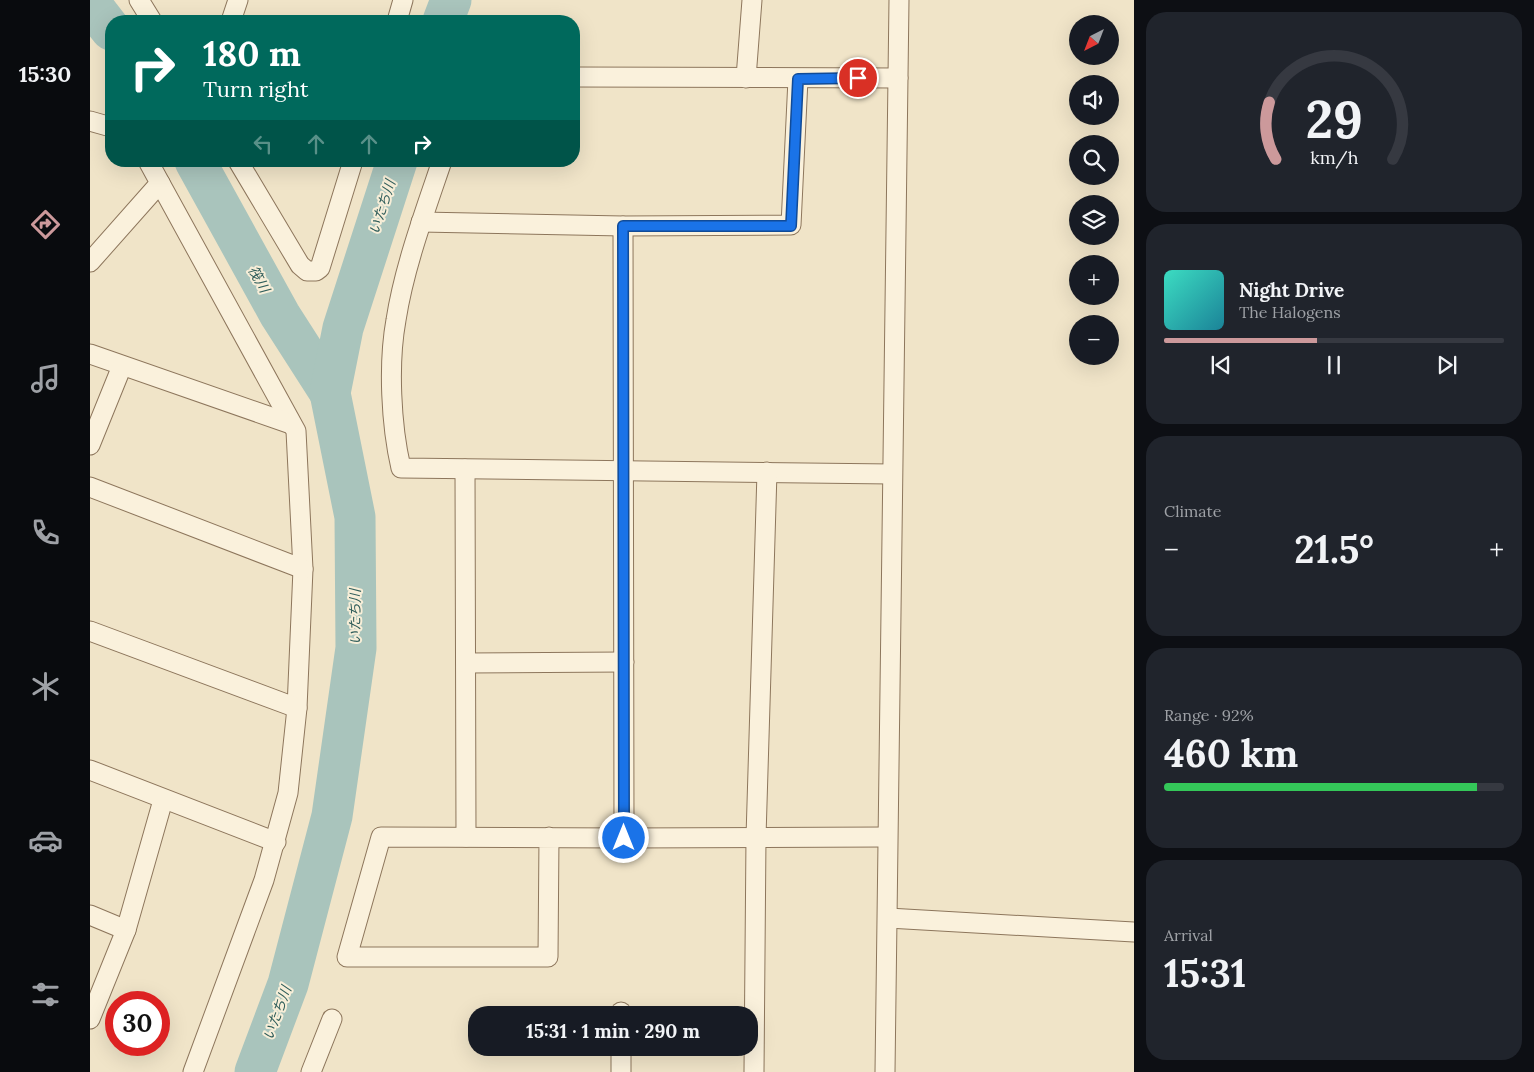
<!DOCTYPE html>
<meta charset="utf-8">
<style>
:root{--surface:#171b24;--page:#20242c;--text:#f1f3f6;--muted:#9ea1a6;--line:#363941;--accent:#cc999b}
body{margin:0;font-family:Lora,"Noto Sans JP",serif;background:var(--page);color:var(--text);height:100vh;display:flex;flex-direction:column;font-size:19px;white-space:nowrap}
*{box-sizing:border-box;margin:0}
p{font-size:16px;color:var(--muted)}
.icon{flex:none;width:28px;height:28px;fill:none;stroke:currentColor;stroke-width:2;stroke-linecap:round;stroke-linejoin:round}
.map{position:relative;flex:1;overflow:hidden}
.drawer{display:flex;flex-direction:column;gap:12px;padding:12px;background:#0d0f14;width:400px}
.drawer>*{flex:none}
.top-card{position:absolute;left:15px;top:15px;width:475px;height:152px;border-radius:20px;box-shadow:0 5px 20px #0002;background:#00695c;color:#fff;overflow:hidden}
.needle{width:32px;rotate:222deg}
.fabs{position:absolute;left:979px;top:15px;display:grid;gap:10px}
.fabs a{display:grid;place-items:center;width:50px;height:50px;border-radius:50%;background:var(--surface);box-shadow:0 5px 20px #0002;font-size:25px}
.speed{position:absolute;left:15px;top:991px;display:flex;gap:10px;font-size:25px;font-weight:700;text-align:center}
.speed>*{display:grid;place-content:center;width:65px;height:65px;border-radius:50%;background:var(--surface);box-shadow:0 5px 20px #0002;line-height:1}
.speed .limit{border:8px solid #d22;background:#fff;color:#111}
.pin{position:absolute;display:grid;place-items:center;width:42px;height:42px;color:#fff;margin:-21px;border:2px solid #fff;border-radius:50%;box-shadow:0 1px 5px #0007}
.me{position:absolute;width:55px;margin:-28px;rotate:0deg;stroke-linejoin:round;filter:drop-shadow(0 0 4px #0008)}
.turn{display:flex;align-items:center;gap:18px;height:105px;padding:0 15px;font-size:22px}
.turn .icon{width:65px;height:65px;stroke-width:2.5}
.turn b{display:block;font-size:35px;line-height:42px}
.lanes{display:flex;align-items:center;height:48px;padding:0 15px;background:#0003;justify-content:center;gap:25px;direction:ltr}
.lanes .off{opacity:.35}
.big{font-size:38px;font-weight:800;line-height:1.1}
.drawer .tile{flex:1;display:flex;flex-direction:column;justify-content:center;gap:8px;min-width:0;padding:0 18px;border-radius:20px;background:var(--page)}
.drawer .dial{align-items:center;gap:0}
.dial svg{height:130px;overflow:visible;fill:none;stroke:var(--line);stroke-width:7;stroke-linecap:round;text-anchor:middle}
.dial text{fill:var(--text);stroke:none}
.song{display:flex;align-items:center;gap:15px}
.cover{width:60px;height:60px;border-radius:8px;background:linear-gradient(135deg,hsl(170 70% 55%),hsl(190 70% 35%))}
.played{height:5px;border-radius:2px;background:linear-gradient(90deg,var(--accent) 45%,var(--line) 45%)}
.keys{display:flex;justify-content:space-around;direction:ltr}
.heat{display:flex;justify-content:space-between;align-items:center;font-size:28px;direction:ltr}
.charge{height:8px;border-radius:4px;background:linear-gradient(90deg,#34c759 92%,var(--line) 0)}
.trip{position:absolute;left:378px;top:1006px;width:290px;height:50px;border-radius:20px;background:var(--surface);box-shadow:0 5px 20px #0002;font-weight:800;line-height:50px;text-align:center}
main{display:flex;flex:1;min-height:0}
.dock{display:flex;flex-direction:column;width:90px;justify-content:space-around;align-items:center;background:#090b0e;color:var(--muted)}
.dock .icon{width:35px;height:35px}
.dock .current{color:var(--accent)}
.dock b{font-size:22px;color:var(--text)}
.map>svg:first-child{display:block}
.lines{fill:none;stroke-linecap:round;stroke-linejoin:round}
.river{stroke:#a9c4bc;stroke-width:41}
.street-casing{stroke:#8d765c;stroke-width:21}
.street{stroke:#faf1dc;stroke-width:19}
.route-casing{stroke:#114b97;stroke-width:12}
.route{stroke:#1a73e8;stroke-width:9}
.labels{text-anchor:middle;stroke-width:4;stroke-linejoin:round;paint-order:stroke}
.water-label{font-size:14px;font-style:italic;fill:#2f5d5a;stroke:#f7eed8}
</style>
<main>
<nav class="dock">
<b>15:30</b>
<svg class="icon current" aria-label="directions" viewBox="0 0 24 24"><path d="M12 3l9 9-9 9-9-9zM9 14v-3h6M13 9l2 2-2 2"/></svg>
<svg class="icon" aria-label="music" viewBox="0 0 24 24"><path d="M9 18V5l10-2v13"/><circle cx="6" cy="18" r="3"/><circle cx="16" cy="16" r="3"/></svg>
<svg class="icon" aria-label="phone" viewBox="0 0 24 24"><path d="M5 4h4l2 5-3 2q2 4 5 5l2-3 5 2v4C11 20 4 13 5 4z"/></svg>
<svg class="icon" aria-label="climate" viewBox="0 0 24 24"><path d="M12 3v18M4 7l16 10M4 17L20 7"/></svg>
<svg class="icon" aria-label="car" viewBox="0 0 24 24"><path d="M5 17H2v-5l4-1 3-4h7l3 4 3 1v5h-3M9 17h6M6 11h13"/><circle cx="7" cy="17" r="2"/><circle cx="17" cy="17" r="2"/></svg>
<svg class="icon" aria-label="filters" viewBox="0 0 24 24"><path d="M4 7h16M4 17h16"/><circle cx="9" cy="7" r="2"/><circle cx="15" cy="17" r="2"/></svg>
</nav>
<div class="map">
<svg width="1044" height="1072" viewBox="0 0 1044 1072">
<rect width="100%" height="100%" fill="#f0e4c8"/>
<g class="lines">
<g class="river">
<polyline points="0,3 21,30"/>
<polyline points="353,21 361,0"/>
<polyline points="105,161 190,315 240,393"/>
<polyline points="165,1072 198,984 242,816 266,648 265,517 240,393 253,328 307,161"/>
</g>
<g class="street-casing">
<g id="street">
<polyline points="49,0 62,21"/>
<polyline points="141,21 148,0"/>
<polyline points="307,21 313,0"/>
<polyline points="484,77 808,78"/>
<polyline points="656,78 662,0"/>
<polyline points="0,121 21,127"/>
<polyline points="148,161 210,265 217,271 226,271 230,268 263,161"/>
<path d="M352,161C335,211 314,268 306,320C298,364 301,425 311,468L802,474"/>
<polyline points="70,183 206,431 213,569 207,708 198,793 174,880 103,1072"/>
<polyline points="331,222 533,226 701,225 708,79"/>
<polyline points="533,226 534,838 797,837"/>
<polyline points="0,262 70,183 58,161"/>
<polyline points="0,354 201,424"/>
<polyline points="0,445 32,366"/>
<polyline points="375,469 376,837"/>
<polyline points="0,487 213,569"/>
<polyline points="0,631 207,708"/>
<polyline points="376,663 534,662"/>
<polyline points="0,770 186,842"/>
<polyline points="459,837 458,957 257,957 291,837 534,838"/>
<polyline points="0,915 36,930"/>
<polyline points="798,918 1044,932"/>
<polyline points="531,1015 531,1012"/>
<polyline points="0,1019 36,930 73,800"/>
<polyline points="221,1072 242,1019"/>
<polyline points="531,1072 531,1048"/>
<polyline points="664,1072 666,837 677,472"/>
<polyline points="795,1072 809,0"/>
</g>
</g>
<use href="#street" class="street"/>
</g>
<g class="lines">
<g class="route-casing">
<polyline id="route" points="534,838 533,226 701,226 708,79 768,78"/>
</g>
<use href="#route" class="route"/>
</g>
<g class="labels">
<g class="water-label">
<text transform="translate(292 207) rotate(-72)" y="5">いたち川</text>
<text transform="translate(169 279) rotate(61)" y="5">筏川</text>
<text transform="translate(265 617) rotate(-90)" y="5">いたち川</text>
<text transform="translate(187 1013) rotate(-70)" y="5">いたち川</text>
</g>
</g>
</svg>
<div class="fabs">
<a><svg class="needle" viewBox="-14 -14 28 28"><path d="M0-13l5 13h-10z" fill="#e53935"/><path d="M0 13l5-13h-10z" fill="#9ea1a6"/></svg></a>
<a><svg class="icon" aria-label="sound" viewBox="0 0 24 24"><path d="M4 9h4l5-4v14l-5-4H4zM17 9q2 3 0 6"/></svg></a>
<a><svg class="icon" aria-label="search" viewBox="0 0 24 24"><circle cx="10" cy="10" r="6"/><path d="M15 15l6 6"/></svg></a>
<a><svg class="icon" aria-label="layers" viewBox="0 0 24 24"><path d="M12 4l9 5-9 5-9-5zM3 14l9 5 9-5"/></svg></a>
<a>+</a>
<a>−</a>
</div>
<div class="speed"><div class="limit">30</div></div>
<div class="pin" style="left:768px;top:78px;background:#d93025"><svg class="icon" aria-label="arrive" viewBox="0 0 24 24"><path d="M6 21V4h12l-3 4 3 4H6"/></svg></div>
<svg class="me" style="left:534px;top:838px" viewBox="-20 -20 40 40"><circle r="17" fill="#1a73e8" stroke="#fff" stroke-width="3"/><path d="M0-11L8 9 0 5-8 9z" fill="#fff"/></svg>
<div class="trip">15:31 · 1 min · 290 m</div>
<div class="top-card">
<div class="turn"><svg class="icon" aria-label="right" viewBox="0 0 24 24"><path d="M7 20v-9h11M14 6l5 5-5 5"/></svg><div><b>180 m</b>Turn right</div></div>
<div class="lanes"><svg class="icon off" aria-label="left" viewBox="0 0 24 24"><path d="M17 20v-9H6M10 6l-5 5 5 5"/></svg><svg class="icon off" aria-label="ahead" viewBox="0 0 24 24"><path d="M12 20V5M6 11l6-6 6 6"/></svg><svg class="icon off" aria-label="ahead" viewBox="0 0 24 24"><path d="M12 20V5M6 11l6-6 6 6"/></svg><svg class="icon" aria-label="right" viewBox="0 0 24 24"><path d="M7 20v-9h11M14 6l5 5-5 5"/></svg></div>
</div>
</div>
<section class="drawer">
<div class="tile dial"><svg viewBox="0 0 100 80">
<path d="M14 69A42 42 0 1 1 86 69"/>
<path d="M14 69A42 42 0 0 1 10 34" stroke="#cc999b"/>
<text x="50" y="56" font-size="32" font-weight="700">29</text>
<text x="50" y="72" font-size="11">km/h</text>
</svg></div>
<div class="tile">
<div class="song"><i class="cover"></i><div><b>Night Drive</b><p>The Halogens</p></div></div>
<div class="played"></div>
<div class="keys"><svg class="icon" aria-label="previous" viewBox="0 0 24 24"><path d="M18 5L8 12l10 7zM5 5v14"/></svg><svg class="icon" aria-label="pause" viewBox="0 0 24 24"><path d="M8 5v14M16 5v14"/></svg><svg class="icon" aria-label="next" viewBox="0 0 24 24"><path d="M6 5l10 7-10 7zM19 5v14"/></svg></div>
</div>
<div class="tile"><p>Climate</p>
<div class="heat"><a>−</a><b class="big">21.5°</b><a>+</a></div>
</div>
<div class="tile"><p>Range · 92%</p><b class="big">460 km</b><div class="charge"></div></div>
<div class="tile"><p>Arrival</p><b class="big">15:31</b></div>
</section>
</main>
